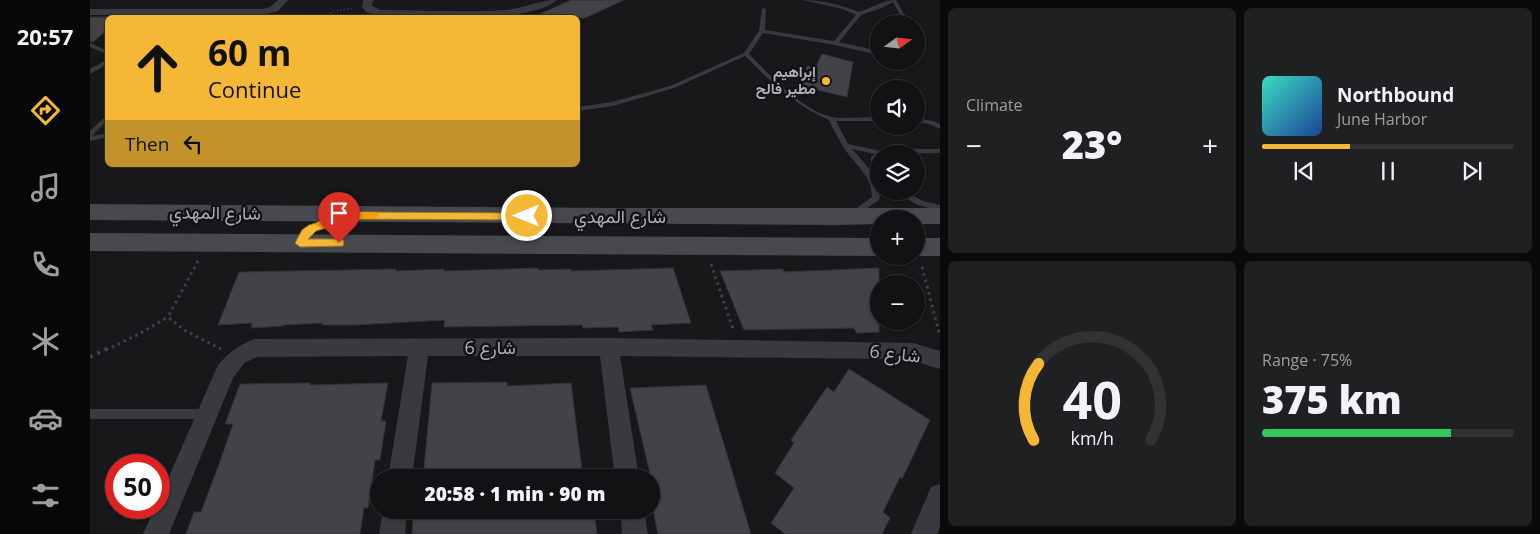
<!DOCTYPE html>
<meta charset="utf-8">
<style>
:root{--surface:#121214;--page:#1f2022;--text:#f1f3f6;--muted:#9c9ea0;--line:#313234;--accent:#f4b836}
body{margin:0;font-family:"Open Sans",Vazirmatn,sans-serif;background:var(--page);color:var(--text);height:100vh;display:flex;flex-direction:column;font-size:19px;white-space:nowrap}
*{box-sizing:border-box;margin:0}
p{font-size:16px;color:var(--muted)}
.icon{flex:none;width:28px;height:28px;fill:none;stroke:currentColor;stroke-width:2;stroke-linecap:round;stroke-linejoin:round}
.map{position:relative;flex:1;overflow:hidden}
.side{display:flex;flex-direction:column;gap:8px;padding:8px;background:#0a0a0b;width:600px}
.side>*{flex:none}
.guide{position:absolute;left:15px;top:15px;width:475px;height:152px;border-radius:8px;box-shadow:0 1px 4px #0004,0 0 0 1px var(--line);background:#f4b836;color:#111;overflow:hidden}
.needle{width:32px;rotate:75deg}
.buttons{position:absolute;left:780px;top:15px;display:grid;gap:10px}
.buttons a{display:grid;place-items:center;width:55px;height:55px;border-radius:50%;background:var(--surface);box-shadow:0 1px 4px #0004,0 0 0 1px var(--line);font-size:25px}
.speed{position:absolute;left:15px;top:454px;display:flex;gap:10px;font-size:25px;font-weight:700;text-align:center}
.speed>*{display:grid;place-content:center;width:65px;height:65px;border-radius:50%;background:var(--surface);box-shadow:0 1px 4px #0004,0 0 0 1px var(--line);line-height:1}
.speed .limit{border:8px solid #d22;background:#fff;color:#111}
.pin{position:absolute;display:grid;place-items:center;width:42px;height:42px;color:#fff;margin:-51px -21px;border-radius:50% 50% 50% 0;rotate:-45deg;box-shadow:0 0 5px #0007}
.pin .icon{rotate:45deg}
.me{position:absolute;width:55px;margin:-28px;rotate:270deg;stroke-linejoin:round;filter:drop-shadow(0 0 4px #0008)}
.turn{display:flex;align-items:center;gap:18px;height:105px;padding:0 20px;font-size:22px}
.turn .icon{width:65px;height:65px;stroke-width:2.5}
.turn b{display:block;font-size:35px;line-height:42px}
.then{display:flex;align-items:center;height:48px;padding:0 20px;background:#0003;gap:10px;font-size:19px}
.big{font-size:38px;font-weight:800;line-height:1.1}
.side .widget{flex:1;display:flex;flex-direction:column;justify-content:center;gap:8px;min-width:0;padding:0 18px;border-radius:8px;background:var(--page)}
.side .dial{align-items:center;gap:0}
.dial svg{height:130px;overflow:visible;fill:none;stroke:var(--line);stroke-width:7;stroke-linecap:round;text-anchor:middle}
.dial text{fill:var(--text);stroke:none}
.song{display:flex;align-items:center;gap:15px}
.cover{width:60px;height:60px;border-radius:8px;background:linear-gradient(135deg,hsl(170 70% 55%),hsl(220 70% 35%))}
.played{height:5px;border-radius:2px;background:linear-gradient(90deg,var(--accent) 35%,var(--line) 35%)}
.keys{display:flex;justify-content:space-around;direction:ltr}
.heat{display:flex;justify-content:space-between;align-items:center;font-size:28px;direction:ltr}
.charge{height:8px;border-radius:4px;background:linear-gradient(90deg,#34c759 75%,var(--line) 0)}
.side .tiles{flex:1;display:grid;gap:8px;grid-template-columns:repeat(2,1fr)}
.trip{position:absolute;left:280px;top:469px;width:290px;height:50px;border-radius:25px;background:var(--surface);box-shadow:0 1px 4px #0004,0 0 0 1px var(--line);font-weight:800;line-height:50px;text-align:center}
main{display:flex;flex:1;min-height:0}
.menu{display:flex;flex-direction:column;width:90px;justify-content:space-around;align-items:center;background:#070708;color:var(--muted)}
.menu .icon{width:35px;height:35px}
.menu .active{color:var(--accent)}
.menu b{font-size:22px;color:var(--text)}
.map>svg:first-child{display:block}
.building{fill:#424347;stroke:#323236}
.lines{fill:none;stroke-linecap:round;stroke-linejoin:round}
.path-far2{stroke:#3f4146;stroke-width:2;stroke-dasharray:1 2.5;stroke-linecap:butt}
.path-far1{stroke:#3f4146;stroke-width:3;stroke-dasharray:2.5 4;stroke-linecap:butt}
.path{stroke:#3f4146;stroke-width:4;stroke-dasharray:3 5;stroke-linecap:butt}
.service{fill:#393a3f;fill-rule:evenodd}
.minor{fill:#393a3f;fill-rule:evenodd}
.secondary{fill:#47494f;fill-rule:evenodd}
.route{fill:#f4b836;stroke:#9f7823}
.slow{fill:#f59e0b}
.poi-dot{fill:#f4b836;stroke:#131315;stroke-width:2}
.labels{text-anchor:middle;stroke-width:5;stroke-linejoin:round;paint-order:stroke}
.far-poi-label{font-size:15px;font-weight:bold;fill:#aaafba;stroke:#131315;text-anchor:end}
.street-label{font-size:18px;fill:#aaafba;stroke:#131315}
</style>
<main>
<nav class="menu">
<b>20:57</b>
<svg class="icon active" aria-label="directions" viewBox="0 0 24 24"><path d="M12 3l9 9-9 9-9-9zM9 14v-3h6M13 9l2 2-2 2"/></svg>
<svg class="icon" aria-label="music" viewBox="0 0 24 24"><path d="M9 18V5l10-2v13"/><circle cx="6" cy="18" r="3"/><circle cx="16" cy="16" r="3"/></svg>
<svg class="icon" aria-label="phone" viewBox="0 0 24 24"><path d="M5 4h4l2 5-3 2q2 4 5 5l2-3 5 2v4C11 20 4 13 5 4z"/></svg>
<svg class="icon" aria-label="climate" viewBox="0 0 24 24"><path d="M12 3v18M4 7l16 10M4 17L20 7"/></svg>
<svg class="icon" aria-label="car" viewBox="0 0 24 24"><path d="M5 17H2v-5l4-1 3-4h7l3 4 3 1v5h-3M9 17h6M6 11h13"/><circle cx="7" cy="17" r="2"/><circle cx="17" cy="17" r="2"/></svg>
<svg class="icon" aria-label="filters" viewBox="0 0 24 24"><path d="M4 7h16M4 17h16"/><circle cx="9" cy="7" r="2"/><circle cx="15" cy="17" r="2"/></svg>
</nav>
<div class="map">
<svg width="850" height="534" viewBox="0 0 850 534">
<rect width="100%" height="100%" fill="#18181a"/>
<g class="building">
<polygon points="481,0 534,0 495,18 441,18"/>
<polygon points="0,17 18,17 18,29 3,42 0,41"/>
<polygon points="732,54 763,62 757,97 711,86 717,66 725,68"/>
<polygon points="448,268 448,270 481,269 481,271 583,268 601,323 561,325 563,330 529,332 528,327 493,328 492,325 354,327 355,320 264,325 232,325 233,323 194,325 193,326 161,328 162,323 128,325 149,272 306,269 306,271 354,269 354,271"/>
<polygon points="789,268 789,332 767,333 764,328 654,330 630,271 693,269 694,272"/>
<polygon points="759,369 840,420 812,479 810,477 793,512 800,518 792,534 695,534 681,523 704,488 685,473 704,443 701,440 737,387 744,392"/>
<polygon points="417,382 417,386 481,383 493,478 333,478 342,383"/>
<polygon points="220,383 220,385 298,383 291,421 296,421 290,460 285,460 278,508 274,508 270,534 96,534 104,512 111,512 128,467 143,424 135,424 150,384"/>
<polygon points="616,385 661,534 568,534 561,501 561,478 540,388"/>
<polygon points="327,510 460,510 460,514 504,512 507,534 322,534 323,517 327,517"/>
</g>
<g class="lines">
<polyline class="path-far2" points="231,18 245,11 264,8"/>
<g class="path-far1">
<polyline points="108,261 78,317 94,330 131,349"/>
<polyline points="621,264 643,329"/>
<polyline points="832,267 850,336"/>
<polyline points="16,350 47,335 78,317"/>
</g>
<polyline class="path" points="0,357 18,348"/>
<g class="service">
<path d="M713,0C732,0 751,5 769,12C781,8 794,0 806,0L820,24H815L803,2L791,8L771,15L749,42L789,51V55L745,45L673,33L659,54C680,75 712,110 742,117C754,119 776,117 789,117V121H746L758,144L791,151L798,149H850V153L789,154V174H786L781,165V157L785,154L762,149C774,163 794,181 789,200L764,217H758L757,215L782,197C782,177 767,166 756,151C750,142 744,131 739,120C705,106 681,82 655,56L584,88L523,106L488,111V107L522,102L580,86L654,53L669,31L672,8L676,9L675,30L744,41L766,15L753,9Z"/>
<polygon points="826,37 834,47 826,55 826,49 828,47 826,44"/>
<polygon points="0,43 18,51 18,55 0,47"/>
<polygon points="18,59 18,64 0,74 0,69"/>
<polygon points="18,114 18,120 2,136 18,133 18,137 0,141 0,131"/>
<polygon points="826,118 843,121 850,124 850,129 839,124 826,122"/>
<polygon points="803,191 814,191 833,201 850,205 850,211 828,205"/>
<polygon points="0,409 118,409 122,410 123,414 122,418 118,419 0,419"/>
</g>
<g class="minor">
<polygon points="188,0 198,0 188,11 173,15 0,15 0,9 173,9 180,7"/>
<path d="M273,0H283L282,6L291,10C332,10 374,13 414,10C433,9 449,0 467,0C440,25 329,16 291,16L276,12L272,7Z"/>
<path d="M519,338L823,343L850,351V369L823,361L793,359L530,356L549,478H525L510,356H338L322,478H298L318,356L167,357L154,363L143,378L79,534H53L65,508H69V499L128,365C139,352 149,345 165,339Z"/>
<polygon points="850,484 850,526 847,534 821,534 841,487"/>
<polygon points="293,510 317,510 315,534 289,534"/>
<polygon points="530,510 554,510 558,534 532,534"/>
</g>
<g class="secondary">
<polygon points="0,204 531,208 850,208 850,224 826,224 826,219 789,219 789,224 744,225 0,220"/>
<polygon points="0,233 789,238 789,256 0,251"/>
<rect x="826" y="238" width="24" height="18"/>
</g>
</g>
<polygon class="route" points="264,212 437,213 442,216 437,220 265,219 226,231 218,239 249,239 253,240 254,243 253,246 210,247 205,243 212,230 219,225"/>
<polygon class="slow" points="264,212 284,212 290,215 284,219 264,219 231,228 225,225 227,222"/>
<circle class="poi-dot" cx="736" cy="81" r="5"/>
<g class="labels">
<g class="far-poi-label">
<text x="726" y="77">إبراهيم<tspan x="726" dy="17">مطير فالح</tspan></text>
</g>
<g class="street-label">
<text transform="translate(125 213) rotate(1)" y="6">شارع المهدي</text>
<text x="530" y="223">شارع المهدي</text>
<text x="400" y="354">شارع 6</text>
<text transform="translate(805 354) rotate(6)" y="6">شارع 6</text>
</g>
</g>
</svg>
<div class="buttons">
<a><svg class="needle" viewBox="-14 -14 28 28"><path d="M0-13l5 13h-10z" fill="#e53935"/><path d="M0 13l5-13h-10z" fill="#9c9ea0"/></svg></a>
<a><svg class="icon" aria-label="sound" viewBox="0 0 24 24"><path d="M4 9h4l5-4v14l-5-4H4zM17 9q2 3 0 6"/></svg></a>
<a><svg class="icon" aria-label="layers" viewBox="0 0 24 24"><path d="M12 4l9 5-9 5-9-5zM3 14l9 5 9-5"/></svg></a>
<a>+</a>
<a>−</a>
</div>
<div class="speed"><div class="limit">50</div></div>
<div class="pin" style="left:249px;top:243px;background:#d93025"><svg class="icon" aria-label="arrive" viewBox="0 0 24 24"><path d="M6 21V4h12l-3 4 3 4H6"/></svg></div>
<svg class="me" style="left:437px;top:216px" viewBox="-20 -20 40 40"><circle r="17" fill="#f4b836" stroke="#fff" stroke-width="3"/><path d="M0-11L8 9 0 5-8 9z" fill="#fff"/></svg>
<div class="trip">20:58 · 1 min · 90 m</div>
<div class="guide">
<div class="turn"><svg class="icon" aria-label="ahead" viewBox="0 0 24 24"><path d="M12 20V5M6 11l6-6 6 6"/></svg><div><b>60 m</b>Continue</div></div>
<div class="then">Then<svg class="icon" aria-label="left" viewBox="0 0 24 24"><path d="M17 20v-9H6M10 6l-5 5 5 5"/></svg></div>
</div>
</div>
<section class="side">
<div class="tiles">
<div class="widget"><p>Climate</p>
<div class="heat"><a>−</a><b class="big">23°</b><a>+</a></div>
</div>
<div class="widget">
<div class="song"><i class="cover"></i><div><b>Northbound</b><p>June Harbor</p></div></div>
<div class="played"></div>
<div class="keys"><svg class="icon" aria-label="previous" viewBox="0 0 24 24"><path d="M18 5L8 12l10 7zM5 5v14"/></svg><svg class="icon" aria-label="pause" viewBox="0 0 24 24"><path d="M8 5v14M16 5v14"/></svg><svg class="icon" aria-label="next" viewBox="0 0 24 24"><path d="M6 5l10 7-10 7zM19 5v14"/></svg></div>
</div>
<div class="widget dial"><svg viewBox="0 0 100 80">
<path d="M14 69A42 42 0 1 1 86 69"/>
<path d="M14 69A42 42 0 0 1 17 22" stroke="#f4b836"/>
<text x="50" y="56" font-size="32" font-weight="700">40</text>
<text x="50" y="72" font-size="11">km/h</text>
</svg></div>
<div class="widget"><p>Range · 75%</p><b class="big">375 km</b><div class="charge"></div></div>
</div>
</section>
</main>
